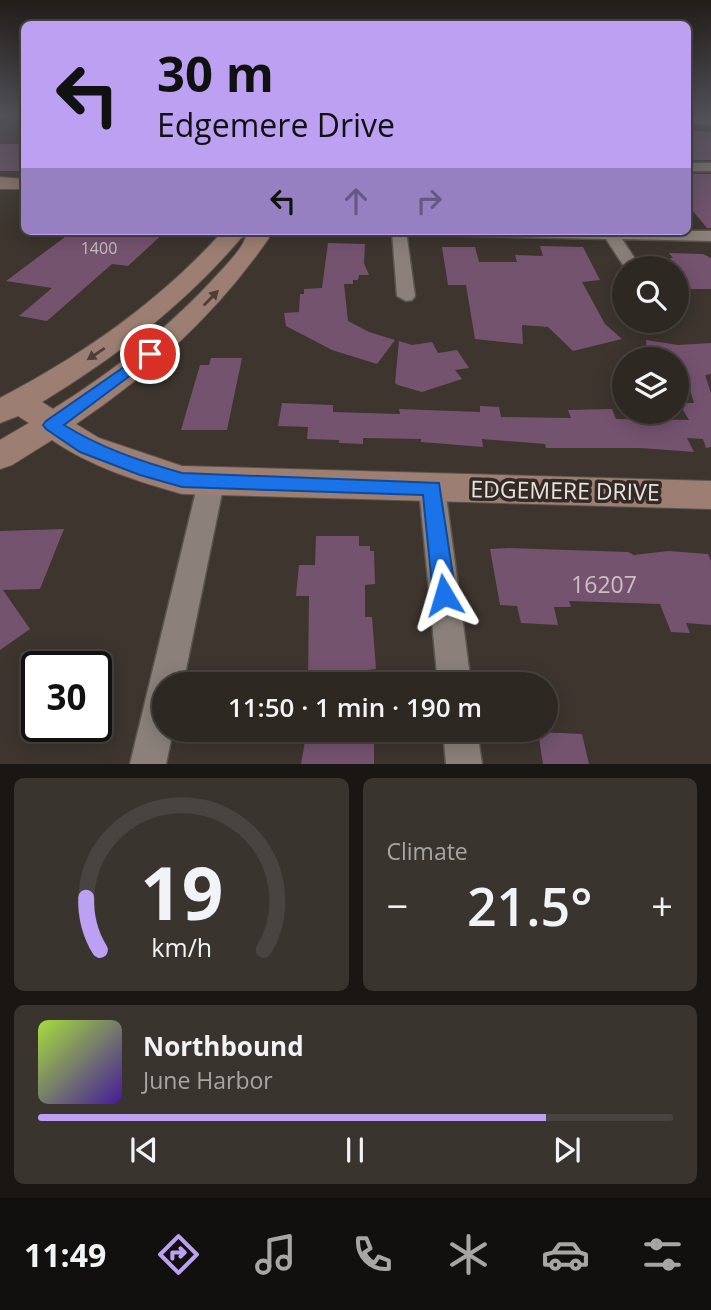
<!DOCTYPE html>
<meta charset="utf-8">
<style>
:root{--surface:#2e2822;--page:#3a342f;--text:#f1f3f6;--muted:#a7a6a5;--line:#494440;--accent:#bca0f2}
body{margin:0;font-family:"Open Sans",sans-serif;background:var(--page);color:var(--text);height:100vh;display:flex;flex-direction:column;font-size:26px;white-space:nowrap}
*{box-sizing:border-box;margin:0}
p{font-size:23px;color:var(--muted)}
.icon{flex:none;width:38px;height:38px;fill:none;stroke:currentColor;stroke-width:2;stroke-linecap:round;stroke-linejoin:round}
.map{position:relative;height:764px;overflow:hidden}
.side{display:flex;flex-direction:column;gap:14px;padding:14px;background:#191613;flex:1}
.side>*{flex:none}
.hud{position:absolute;left:21px;top:21px;width:670px;height:214px;border-radius:10px;box-shadow:0 4px 18px #0003,0 0 0 2px var(--line);background:#bca0f2;color:#111;overflow:hidden}
.controls{position:absolute;left:612px;top:256px;display:grid;gap:14px}
.controls a{display:grid;place-items:center;width:77px;height:77px;border-radius:50%;background:var(--surface);box-shadow:0 4px 18px #0003,0 0 0 2px var(--line);font-size:35px}
.speed{position:absolute;left:21px;top:651px;display:flex;gap:14px;font-size:35px;font-weight:700;text-align:center}
.speed>*{display:grid;place-content:center;width:91px;height:91px;border-radius:50%;background:var(--surface);box-shadow:0 4px 18px #0003,0 0 0 2px var(--line);line-height:1}
.speed .limit{border:4px solid #111;border-radius:10px;background:#fff;color:#111}
.pin{position:absolute;display:grid;place-items:center;width:60px;height:60px;color:#fff;margin:-30px;border:4px solid #fff;border-radius:50%;box-shadow:0 2px 7px #0007}
.me{position:absolute;width:77px;margin:-38px;rotate:353deg;stroke-linejoin:round;filter:drop-shadow(0 0 5px #0008)}
.turn{display:flex;align-items:center;gap:24px;height:147px;padding:0 21px;font-size:32px}
.turn .icon{width:91px;height:91px;stroke-width:2.5}
.turn b{display:block;font-size:49px;line-height:60px}
.lanes{display:flex;align-items:center;height:66px;padding:0 21px;background:#0003;justify-content:center;gap:35px;direction:ltr}
.lanes .off{opacity:.35}
.big{font-size:52px;font-weight:600;line-height:1.1}
.side .tile{flex:1;display:flex;flex-direction:column;justify-content:center;gap:10px;min-width:0;padding:0 24px;border-radius:10px;background:var(--page)}
.side .dial{align-items:center;gap:0}
.dial svg{height:182px;overflow:visible;fill:none;stroke:var(--line);stroke-width:7;stroke-linecap:round;text-anchor:middle}
.dial text{fill:var(--text);stroke:none}
.song{display:flex;align-items:center;gap:21px}
.cover{width:84px;height:84px;border-radius:10px;background:linear-gradient(135deg,hsl(80 70% 55%),hsl(260 70% 35%))}
.played{height:7px;border-radius:4px;background:linear-gradient(90deg,var(--accent) 80%,var(--line) 80%)}
.keys{display:flex;justify-content:space-around;direction:ltr}
.heat{display:flex;justify-content:space-between;align-items:center;font-size:38px;direction:ltr}
.side .tiles{flex:1;display:grid;gap:14px;grid-template-columns:1fr 1fr}
.tile:last-child{grid-column:span 2}
.trip{position:absolute;left:152px;top:672px;width:406px;height:70px;border-radius:35px;background:var(--surface);box-shadow:0 4px 18px #0003,0 0 0 2px var(--line);font-weight:600;line-height:70px;text-align:center}
.tabs{display:flex;height:112px;justify-content:space-around;align-items:center;background:#12100e;color:var(--muted)}
.tabs .icon{width:49px;height:49px}
.tabs .current{color:var(--accent)}
.tabs b{font-size:32px;color:var(--text)}
.map>svg:first-child{display:block}
.lines{fill:none;stroke-linecap:round;stroke-linejoin:round}
.stream{stroke:#052535;stroke-width:3.5}
.building{fill:#74536f}
.street-casing{stroke:#5b544f;stroke-width:3}
.secondary-casing{stroke:#5b544f;stroke-width:2}
.street{fill:#8b817a;fill-rule:evenodd}
.secondary{fill:#9c7f72;fill-rule:evenodd}
.oneway{fill:#4d3f38}
.route{fill:#1a73e8;stroke:#114b97;stroke-width:2}
.labels{text-anchor:middle;stroke-width:7;stroke-linejoin:round;paint-order:stroke}
.far-number-label{font-size:16px;fill:#ccbfc3}
.street-label{font-size:23px;fill:#e9e3df;stroke:#332a25}
.near-number-label{font-size:23px;fill:#ccbfc3}
</style>
<div class="map">
<svg width="711" height="764" viewBox="0 0 711 764">
<rect width="100%" height="100%" fill="#3d352e"/>
<g class="lines">
<polyline class="stream" points="0,121 13,117"/>
</g>
<g class="building">
<polygon points="688,130 711,132 711,160 688,160"/>
<rect x="0" y="144" width="24" height="27"/>
<polygon points="688,174 711,174 711,228 707,228 688,205"/>
<polygon points="73,231 166,231 128,266 112,264 47,321 19,316 52,288 6,281"/>
<polygon points="328,243 365,244 364,263 369,275 359,275 358,280 353,280 353,284 344,284 348,321 369,332 395,340 377,364 332,350 286,326 284,313 299,312 300,294 304,294 304,289 322,288"/>
<polygon points="540,246 583,247 600,280 582,282 605,324 622,339 573,351 548,327 522,325 523,344 475,339 466,285 448,285 442,247 475,247 479,262 517,262 515,255 543,256"/>
<polygon points="669,253 703,254 711,258 711,289 691,289 670,258 673,258"/>
<polygon points="646,340 678,345 711,343 711,374 705,375 711,393 711,447 706,448 703,439 687,438 694,452 640,448 546,448 545,444 482,439 483,447 421,442 421,439 363,438 363,444 339,443 339,440 307,439 308,427 278,426 282,403 333,405 333,412 400,414 399,409 480,412 480,406 499,407 501,417 571,418 568,410 612,409 616,419 689,420 679,403 694,403 681,359 648,359"/>
<polygon points="399,341 412,345 432,342 438,353 457,350 469,368 455,370 462,379 422,392 398,385 395,383"/>
<polygon points="211,358 242,358 227,430 181,430 200,365 209,365"/>
<polygon points="64,529 40,589 3,590 30,629 0,650 0,531"/>
<polygon points="316,536 359,536 359,546 370,546 370,551 374,551 375,584 365,585 365,617 372,617 376,669 368,670 369,682 308,684 309,596 296,596 299,565 315,565"/>
<polygon points="509,548 628,552 634,555 668,551 708,554 711,561 711,625 686,623 690,633 671,632 660,604 569,601 571,607 554,607 558,625 521,623 517,606 500,605 490,549"/>
<polygon points="307,730 374,730 374,764 301,764"/>
<polygon points="538,732 582,734 589,764 543,764"/>
</g>
<g class="lines">
<g class="street-casing">
<g id="street">
<polygon points="688,117 711,119 711,125 688,123"/>
<rect x="688" y="163" width="23" height="8"/>
<polygon points="392,231 406,231 415,296 412,300 406,301 397,296"/>
<polygon points="423,231 711,231 711,241 622,239 641,268 625,268 606,239 430,235"/>
<polygon points="211,473 220,476 224,483 183,684 164,684 164,730 173,730 166,764 130,764 198,483 202,476"/>
<polygon points="432,478 441,481 445,488 471,684 438,684 419,488 423,481"/>
<polygon points="443,730 477,730 482,764 446,764"/>
</g>
</g>
<g class="secondary-casing">
<g id="secondary">
<polygon points="0,177 24,179 24,189 0,189"/>
<path d="M223,231H266L269,238C217,313 152,373 76,424L99,438L182,466L711,481V509L182,494C137,481 91,467 52,440L12,465L0,469V440L29,423L18,416L0,423V398C84,354 159,302 223,231ZM246,236C243,248 228,263 218,274C170,327 114,371 53,409L42,402C117,356 184,305 241,238Z"/>
</g>
</g>
<use href="#street" class="street"/>
<use href="#secondary" class="secondary"/>
</g>
<defs><path id="oneway-solid" d="M-6-.8H1V-3.2L6.5 0L1 3.2V.8H-6Z" transform="scale(1.75)"/></defs>
<g class="oneway">
<use href="#oneway-solid" transform="translate(211 298) rotate(-46)"/>
<use href="#oneway-solid" transform="translate(96 354) rotate(146)"/>
</g>
<linearGradient id="sky" x2="0" y2="1"><stop stop-color="#221d19"/><stop offset="0.52" stop-color="#515157"/><stop offset="1" stop-color="#515157" stop-opacity="0"/></linearGradient>
<rect width="711" height="224" fill="url(#sky)"/>
<path class="route" d="M150,349L155,351L158,354L155,357L64,425C101,448 140,461 182,473L439,483L456,595L452,602L444,605L437,602L433,595L423,495L182,487L140,475L80,452L46,429L43,425L46,421Z"/>
<g class="labels">
<g class="far-number-label">
<text x="99" y="254">1400</text>
</g>
<g class="street-label">
<text transform="translate(565 491) rotate(1)" y="8">EDGEMERE DRIVE</text>
</g>
<g class="near-number-label">
<text x="604" y="593">16207</text>
</g>
</g>
</svg>
<div class="controls">
<a><svg class="icon" aria-label="search" viewBox="0 0 24 24"><circle cx="10" cy="10" r="6"/><path d="M15 15l6 6"/></svg></a>
<a><svg class="icon" aria-label="layers" viewBox="0 0 24 24"><path d="M12 4l9 5-9 5-9-5zM3 14l9 5 9-5"/></svg></a>
</div>
<div class="speed"><div class="limit">30</div></div>
<div class="pin" style="left:150px;top:354px;background:#d93025"><svg class="icon" aria-label="arrive" viewBox="0 0 24 24"><path d="M6 21V4h12l-3 4 3 4H6"/></svg></div>
<svg class="me" style="left:444px;top:595px" viewBox="-20 -20 40 40"><path d="M0-17L14 15 0 8-14 15z" fill="#1a73e8" stroke="#fff" stroke-width="4"/></svg>
<div class="trip">11:50 · 1 min · 190 m</div>
<div class="hud">
<div class="turn"><svg class="icon" aria-label="left" viewBox="0 0 24 24"><path d="M17 20v-9H6M10 6l-5 5 5 5"/></svg><div><b>30 m</b>Edgemere Drive</div></div>
<div class="lanes"><svg class="icon" aria-label="left" viewBox="0 0 24 24"><path d="M17 20v-9H6M10 6l-5 5 5 5"/></svg><svg class="icon off" aria-label="ahead" viewBox="0 0 24 24"><path d="M12 20V5M6 11l6-6 6 6"/></svg><svg class="icon off" aria-label="right" viewBox="0 0 24 24"><path d="M7 20v-9h11M14 6l5 5-5 5"/></svg></div>
</div>
</div>
<section class="side">
<div class="tiles">
<div class="tile dial"><svg viewBox="0 0 100 80">
<path d="M14 69A42 42 0 1 1 86 69"/>
<path d="M14 69A42 42 0 0 1 8 46" stroke="#bca0f2"/>
<text x="50" y="56" font-size="32" font-weight="700">19</text>
<text x="50" y="72" font-size="11">km/h</text>
</svg></div>
<div class="tile"><p>Climate</p>
<div class="heat"><a>−</a><b class="big">21.5°</b><a>+</a></div>
</div>
<div class="tile">
<div class="song"><i class="cover"></i><div><b>Northbound</b><p>June Harbor</p></div></div>
<div class="played"></div>
<div class="keys"><svg class="icon" aria-label="previous" viewBox="0 0 24 24"><path d="M18 5L8 12l10 7zM5 5v14"/></svg><svg class="icon" aria-label="pause" viewBox="0 0 24 24"><path d="M8 5v14M16 5v14"/></svg><svg class="icon" aria-label="next" viewBox="0 0 24 24"><path d="M6 5l10 7-10 7zM19 5v14"/></svg></div>
</div>
</div>
</section>
<nav class="tabs">
<b>11:49</b>
<svg class="icon current" aria-label="directions" viewBox="0 0 24 24"><path d="M12 3l9 9-9 9-9-9zM9 14v-3h6M13 9l2 2-2 2"/></svg>
<svg class="icon" aria-label="music" viewBox="0 0 24 24"><path d="M9 18V5l10-2v13"/><circle cx="6" cy="18" r="3"/><circle cx="16" cy="16" r="3"/></svg>
<svg class="icon" aria-label="phone" viewBox="0 0 24 24"><path d="M5 4h4l2 5-3 2q2 4 5 5l2-3 5 2v4C11 20 4 13 5 4z"/></svg>
<svg class="icon" aria-label="climate" viewBox="0 0 24 24"><path d="M12 3v18M4 7l16 10M4 17L20 7"/></svg>
<svg class="icon" aria-label="car" viewBox="0 0 24 24"><path d="M5 17H2v-5l4-1 3-4h7l3 4 3 1v5h-3M9 17h6M6 11h13"/><circle cx="7" cy="17" r="2"/><circle cx="17" cy="17" r="2"/></svg>
<svg class="icon" aria-label="filters" viewBox="0 0 24 24"><path d="M4 7h16M4 17h16"/><circle cx="9" cy="7" r="2"/><circle cx="15" cy="17" r="2"/></svg>
</nav>
